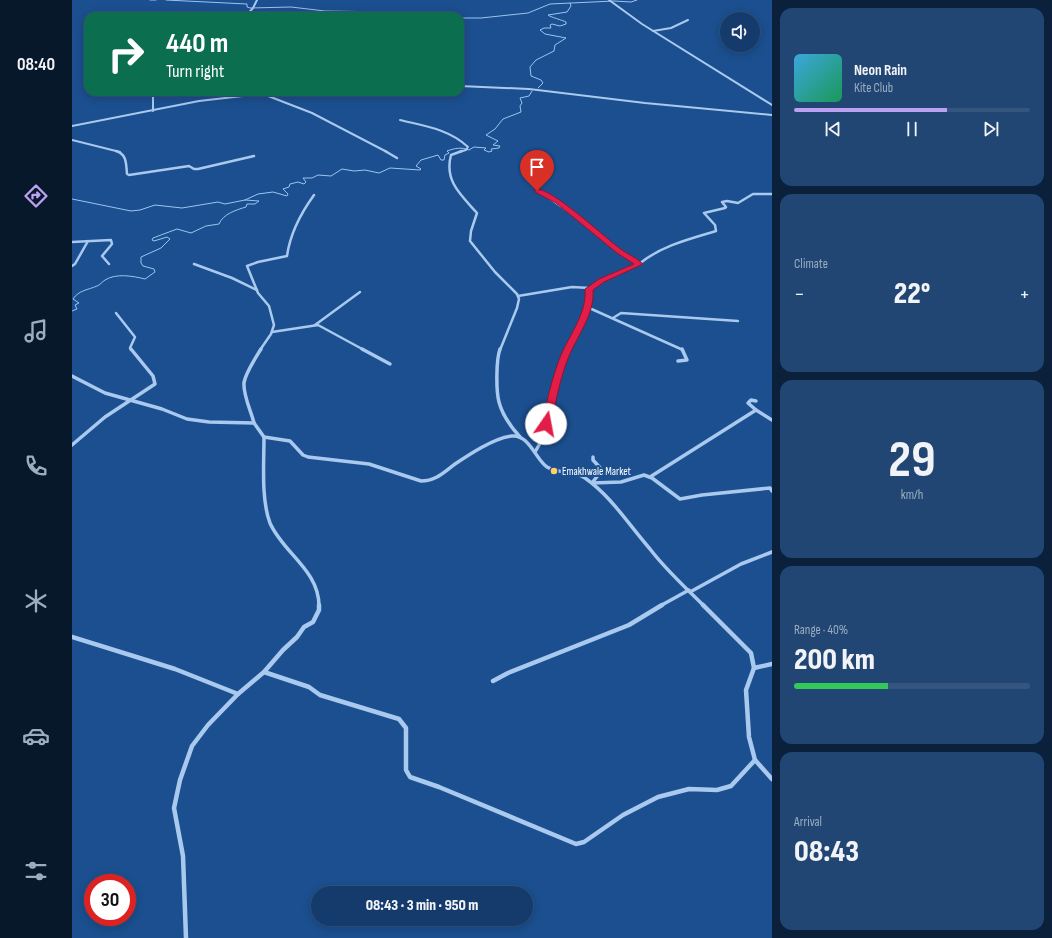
<!DOCTYPE html>
<meta charset="utf-8">
<style>
:root{--surface:#143b6b;--page:#214673;--text:#f1f3f6;--muted:#9dadc1;--line:#33557e;--accent:#bca0f2}
body{margin:0;font-family:"Sofia Sans Condensed",sans-serif;background:var(--page);color:var(--text);height:100vh;display:flex;flex-direction:column;font-size:15px;white-space:nowrap}
*{box-sizing:border-box;margin:0}
p{font-size:13px;color:var(--muted)}
.icon{flex:none;width:22px;height:22px;fill:none;stroke:currentColor;stroke-width:2;stroke-linecap:round;stroke-linejoin:round}
.map{position:relative;flex:1;overflow:hidden}
.side{display:flex;flex-direction:column;gap:8px;padding:8px;background:#0b203b;width:280px}
.side>*{flex:none}
.banner{position:absolute;left:12px;top:12px;width:380px;height:84px;border-radius:12px;box-shadow:0 2px 10px #0003,0 0 0 1px var(--line);background:#0b6e4f;color:#fff;overflow:hidden}
.buttons{position:absolute;left:648px;top:12px;display:grid;gap:8px}
.buttons a{display:grid;place-items:center;width:40px;height:40px;border-radius:50%;background:var(--surface);box-shadow:0 2px 10px #0003,0 0 0 1px var(--line);font-size:20px}
.speed{position:absolute;left:12px;top:874px;display:flex;gap:8px;font-size:20px;font-weight:700;text-align:center}
.speed>*{display:grid;place-content:center;width:52px;height:52px;border-radius:50%;background:var(--surface);box-shadow:0 2px 10px #0003,0 0 0 1px var(--line);line-height:1}
.speed .limit{border:6px solid #d22;background:#fff;color:#111}
.pin{position:absolute;display:grid;place-items:center;width:34px;height:34px;color:#fff;margin:-41px -17px;border-radius:50% 50% 50% 0;rotate:-45deg;box-shadow:0 0 4px #0007}
.pin .icon{rotate:45deg}
.me{position:absolute;width:44px;margin:-22px;rotate:12deg;stroke-linejoin:round;filter:drop-shadow(0 0 3px #0008)}
.turn{display:flex;align-items:center;gap:14px;height:84px;padding:0 16px;font-size:18px}
.turn .icon{width:52px;height:52px;stroke-width:2.5}
.turn b{display:block;font-size:28px;line-height:34px}
.big{font-size:30px;font-weight:800;line-height:1.1}
.side .widget{flex:1;display:flex;flex-direction:column;justify-content:center;gap:6px;min-width:0;padding:0 14px;border-radius:12px;background:var(--page)}
.side .dial{align-items:center;gap:0}
.dial b{font-size:52px;line-height:1}
.song{display:flex;align-items:center;gap:12px}
.cover{width:48px;height:48px;border-radius:6px;background:linear-gradient(135deg,hsl(200 70% 55%),hsl(150 70% 35%))}
.played{height:4px;border-radius:2px;background:linear-gradient(90deg,var(--accent) 65%,var(--line) 65%)}
.keys{display:flex;justify-content:space-around;direction:ltr}
.heat{display:flex;justify-content:space-between;align-items:center;font-size:22px;direction:ltr}
.charge{height:6px;border-radius:3px;background:linear-gradient(90deg,#34c759 40%,var(--line) 0)}
.trip{position:absolute;left:239px;top:886px;width:222px;height:40px;border-radius:20px;background:var(--surface);box-shadow:0 2px 10px #0003,0 0 0 1px var(--line);font-weight:800;line-height:40px;text-align:center}
main{display:flex;flex:1;min-height:0}
.tabs{display:flex;flex-direction:column;width:72px;justify-content:space-around;align-items:center;background:#08182b;color:var(--muted)}
.tabs .icon{width:28px;height:28px}
.tabs .selected{color:var(--accent)}
.tabs b{font-size:18px;color:var(--text)}
.map>svg:first-child{display:block}
.lines{fill:none;stroke-linecap:round;stroke-linejoin:round}
.stream{stroke:#9cc4f0;stroke-width:1}
.minor-far3{stroke:#a9c9ee;stroke-width:2}
.minor-far2{stroke:#a9c9ee;stroke-width:2.5}
.minor-far1{stroke:#a9c9ee;stroke-width:3.5}
.minor{stroke:#a9c9ee;stroke-width:4.5}
.route{fill:#e11d48;stroke:#92132f}
.poi-dot{fill:#ffd166;stroke:#1b4f8f;stroke-width:1.5}
.labels{text-anchor:middle;stroke-width:4;stroke-linejoin:round;paint-order:stroke}
.poi-label{font-size:11px;fill:#fff;stroke:#1b4f8f;text-anchor:start}
</style>
<main>
<nav class="tabs">
<b>08:40</b>
<svg class="icon selected" aria-label="directions" viewBox="0 0 24 24"><path d="M12 3l9 9-9 9-9-9zM9 14v-3h6M13 9l2 2-2 2"/></svg>
<svg class="icon" aria-label="music" viewBox="0 0 24 24"><path d="M9 18V5l10-2v13"/><circle cx="6" cy="18" r="3"/><circle cx="16" cy="16" r="3"/></svg>
<svg class="icon" aria-label="phone" viewBox="0 0 24 24"><path d="M5 4h4l2 5-3 2q2 4 5 5l2-3 5 2v4C11 20 4 13 5 4z"/></svg>
<svg class="icon" aria-label="climate" viewBox="0 0 24 24"><path d="M12 3v18M4 7l16 10M4 17L20 7"/></svg>
<svg class="icon" aria-label="car" viewBox="0 0 24 24"><path d="M5 17H2v-5l4-1 3-4h7l3 4 3 1v5h-3M9 17h6M6 11h13"/><circle cx="7" cy="17" r="2"/><circle cx="17" cy="17" r="2"/></svg>
<svg class="icon" aria-label="filters" viewBox="0 0 24 24"><path d="M4 7h16M4 17h16"/><circle cx="9" cy="7" r="2"/><circle cx="15" cy="17" r="2"/></svg>
</nav>
<div class="map">
<svg width="700" height="938" viewBox="0 0 700 938">
<rect width="100%" height="100%" fill="#1b4f8f"/>
<g class="lines">
<g class="stream">
<polyline points="78,0 84,0"/>
<polyline points="94,0 175,4 175,7 178,8 219,7 253,11 320,12 375,16"/>
<polyline points="388,18 409,18 456,13 478,4 542,1 559,2 565,0"/>
<path d="M466,88L471,83L469,80L459,76L458,67L464,60L482,51L483,45L494,38L473,34L468,30L472,28H479L478,25L480,24L488,26L494,24V22C490,20 478,17 476,15L495,12L499,6L498,3"/>
<path d="M0,199L59,211L68,210L83,205L110,208L146,202L153,204L173,200L186,194L201,192L215,196L216,194L211,189L217,187L218,184L226,182L232,184L234,182L231,178H240L246,175L259,176L270,169L282,171L293,170L307,173L318,168L348,170L349,169L344,166L349,160L366,155L369,160H372L373,155L377,153L375,151C383,148 390,147 397,150L402,147L414,148L412,150L417,152L420,151L419,149L427,148L428,146L421,145L426,141L414,135L423,129L431,119L449,112L448,106L450,103L448,98L457,96L460,91"/>
<path d="M0,311L5,309L3,305L7,303L1,299C7,290 16,290 25,286C28,285 30,282 33,280C44,273 61,276 73,279L83,272L82,269L71,266L69,263V257L89,248L98,239L95,237L82,241L80,240L81,238L105,229L119,233L134,226L147,224C151,214 164,210 174,207L175,204H183L187,201L173,200"/>
</g>
<g class="minor-far3">
<polyline points="537,0 570,24 700,105"/>
<polyline points="174,16 181,8 185,0"/>
<polyline points="581,31 599,28 616,20"/>
<polyline points="388,86 457,89 573,103 700,115"/>
<polyline points="191,94 240,113 315,152"/>
<polyline points="81,111 81,95 113,92"/>
<path d="M328,120C352,126 377,129 396,147L394,150L387,152"/>
<polyline points="0,126 127,101 207,92"/>
<polyline points="0,140 48,152"/>
</g>
<g class="minor-far2">
<path d="M44,151C55,154 54,164 55,174L57,175L117,166L122,169H126L182,156"/>
<polyline points="313,151 325,158"/>
<path d="M390,151L379,155C372,181 389,195 405,213L399,231L398,241L423,272L445,294L447,299L445,308L428,350"/>
<path d="M465,191C502,211 531,242 567,264L529,280L517,289C517,312 506,330 496,350"/>
<polyline points="0,242 39,240 40,244 30,256 37,264"/>
<polyline points="122,264 160,278 185,290"/>
<path d="M567,264C589,246 617,239 644,231L643,225L632,213L653,208L654,207L650,202L655,201L666,203L681,194H700"/>
<polyline points="0,266 3,264 16,241"/>
<polyline points="446,296 500,287 518,288"/>
<polyline points="515,307 611,350"/>
<polyline points="44,313 63,337 58,348 59,350"/>
<polyline points="541,318 549,313 666,321"/>
<polyline points="243,325 288,292"/>
<polyline points="200,332 246,325 292,350"/>
<path d="M188,350L199,334L202,325L197,306L186,293L175,266L186,262L215,256C218,234 229,213 242,195"/>
</g>
<g class="minor-far1">
<polyline points="290,349 318,364"/>
<path d="M428,349C424,360 424,391 427,402C430,414 440,428 448,437"/>
<polyline points="606,361 615,360 610,349"/>
<path d="M0,376L33,393L90,409L115,419L137,422L182,423L192,437L218,441L231,455L236,457L297,464L349,481C364,481 372,472 383,464C398,454 422,438 440,436C457,434 464,460 475,467C487,474 501,470 513,478C539,496 557,525 578,549C594,570 614,588 632,606"/>
<polyline points="684,401 679,400 676,403 684,410"/>
<path d="M182,423C179,411 171,395 172,383C173,374 184,357 189,349"/>
<path d="M192,437C192,462 189,500 198,523C211,553 247,570 247,606"/>
<polyline points="0,445 33,417 83,384 81,376 59,349"/>
<polyline points="463,452 471,438 485,378 496,349"/>
<polyline points="578,477 684,410 700,420"/>
<polyline points="520,483 549,482 572,475 580,478 608,499 630,495 698,488 700,491"/>
<polyline points="520,483 530,470 521,460 521,457"/>
<polyline points="618,592 669,564 700,552"/>
<polyline points="588,606 617,590"/>
</g>
<g class="minor">
<polyline points="631,605 679,653 682,668 674,690 677,737 683,760 700,779"/>
<polyline points="0,637 103,669 166,694"/>
<polyline points="682,668 700,664"/>
<polyline points="192,672 237,687 248,695 327,719 334,728 334,770 338,777 367,787 504,844 512,842 551,815 586,797 617,789 645,790 659,786 683,760"/>
<polyline points="421,681 436,673 557,625 590,605"/>
<polyline points="114,938 111,856 102,808 108,780 120,746 136,725 166,694 192,672 211,650 225,637 232,627 241,622 247,610 247,605"/>
</g>
</g>
<path class="route" d="M463,189C480,187 534,239 550,250C557,255 565,258 571,264L532,282L521,290C523,313 506,335 497,356C488,378 484,401 479,424L474,427L470,424C475,401 480,377 489,355C498,334 515,313 513,289L527,279L562,264L545,253L484,203L463,192Z"/>
<circle class="poi-dot" cx="482" cy="471" r="4"/>
<g class="labels">
<g class="poi-label">
<text x="490" y="475">Emakhwale Market</text>
</g>
</g>
</svg>
<div class="buttons">
<a><svg class="icon" aria-label="sound" viewBox="0 0 24 24"><path d="M4 9h4l5-4v14l-5-4H4zM17 9q2 3 0 6"/></svg></a>
</div>
<div class="speed"><div class="limit">30</div></div>
<div class="pin" style="left:465px;top:191px;background:#d93025"><svg class="icon" aria-label="arrive" viewBox="0 0 24 24"><path d="M6 21V4h12l-3 4 3 4H6"/></svg></div>
<svg class="me" style="left:474px;top:424px" viewBox="-20 -20 40 40"><circle r="19" fill="#fff"/><path d="M0-13L10 11 0 6-10 11z" fill="#e11d48"/></svg>
<div class="trip">08:43 · 3 min · 950 m</div>
<div class="banner">
<div class="turn"><svg class="icon" aria-label="right" viewBox="0 0 24 24"><path d="M7 20v-9h11M14 6l5 5-5 5"/></svg><div><b>440 m</b>Turn right</div></div>
</div>
</div>
<section class="side">
<div class="widget">
<div class="song"><i class="cover"></i><div><b>Neon Rain</b><p>Kite Club</p></div></div>
<div class="played"></div>
<div class="keys"><svg class="icon" aria-label="previous" viewBox="0 0 24 24"><path d="M18 5L8 12l10 7zM5 5v14"/></svg><svg class="icon" aria-label="pause" viewBox="0 0 24 24"><path d="M8 5v14M16 5v14"/></svg><svg class="icon" aria-label="next" viewBox="0 0 24 24"><path d="M6 5l10 7-10 7zM19 5v14"/></svg></div>
</div>
<div class="widget"><p>Climate</p>
<div class="heat"><a>−</a><b class="big">22°</b><a>+</a></div>
</div>
<div class="widget dial"><b>29</b><p>km/h</p></div>
<div class="widget"><p>Range · 40%</p><b class="big">200 km</b><div class="charge"></div></div>
<div class="widget"><p>Arrival</p><b class="big">08:43</b></div>
</section>
</main>
